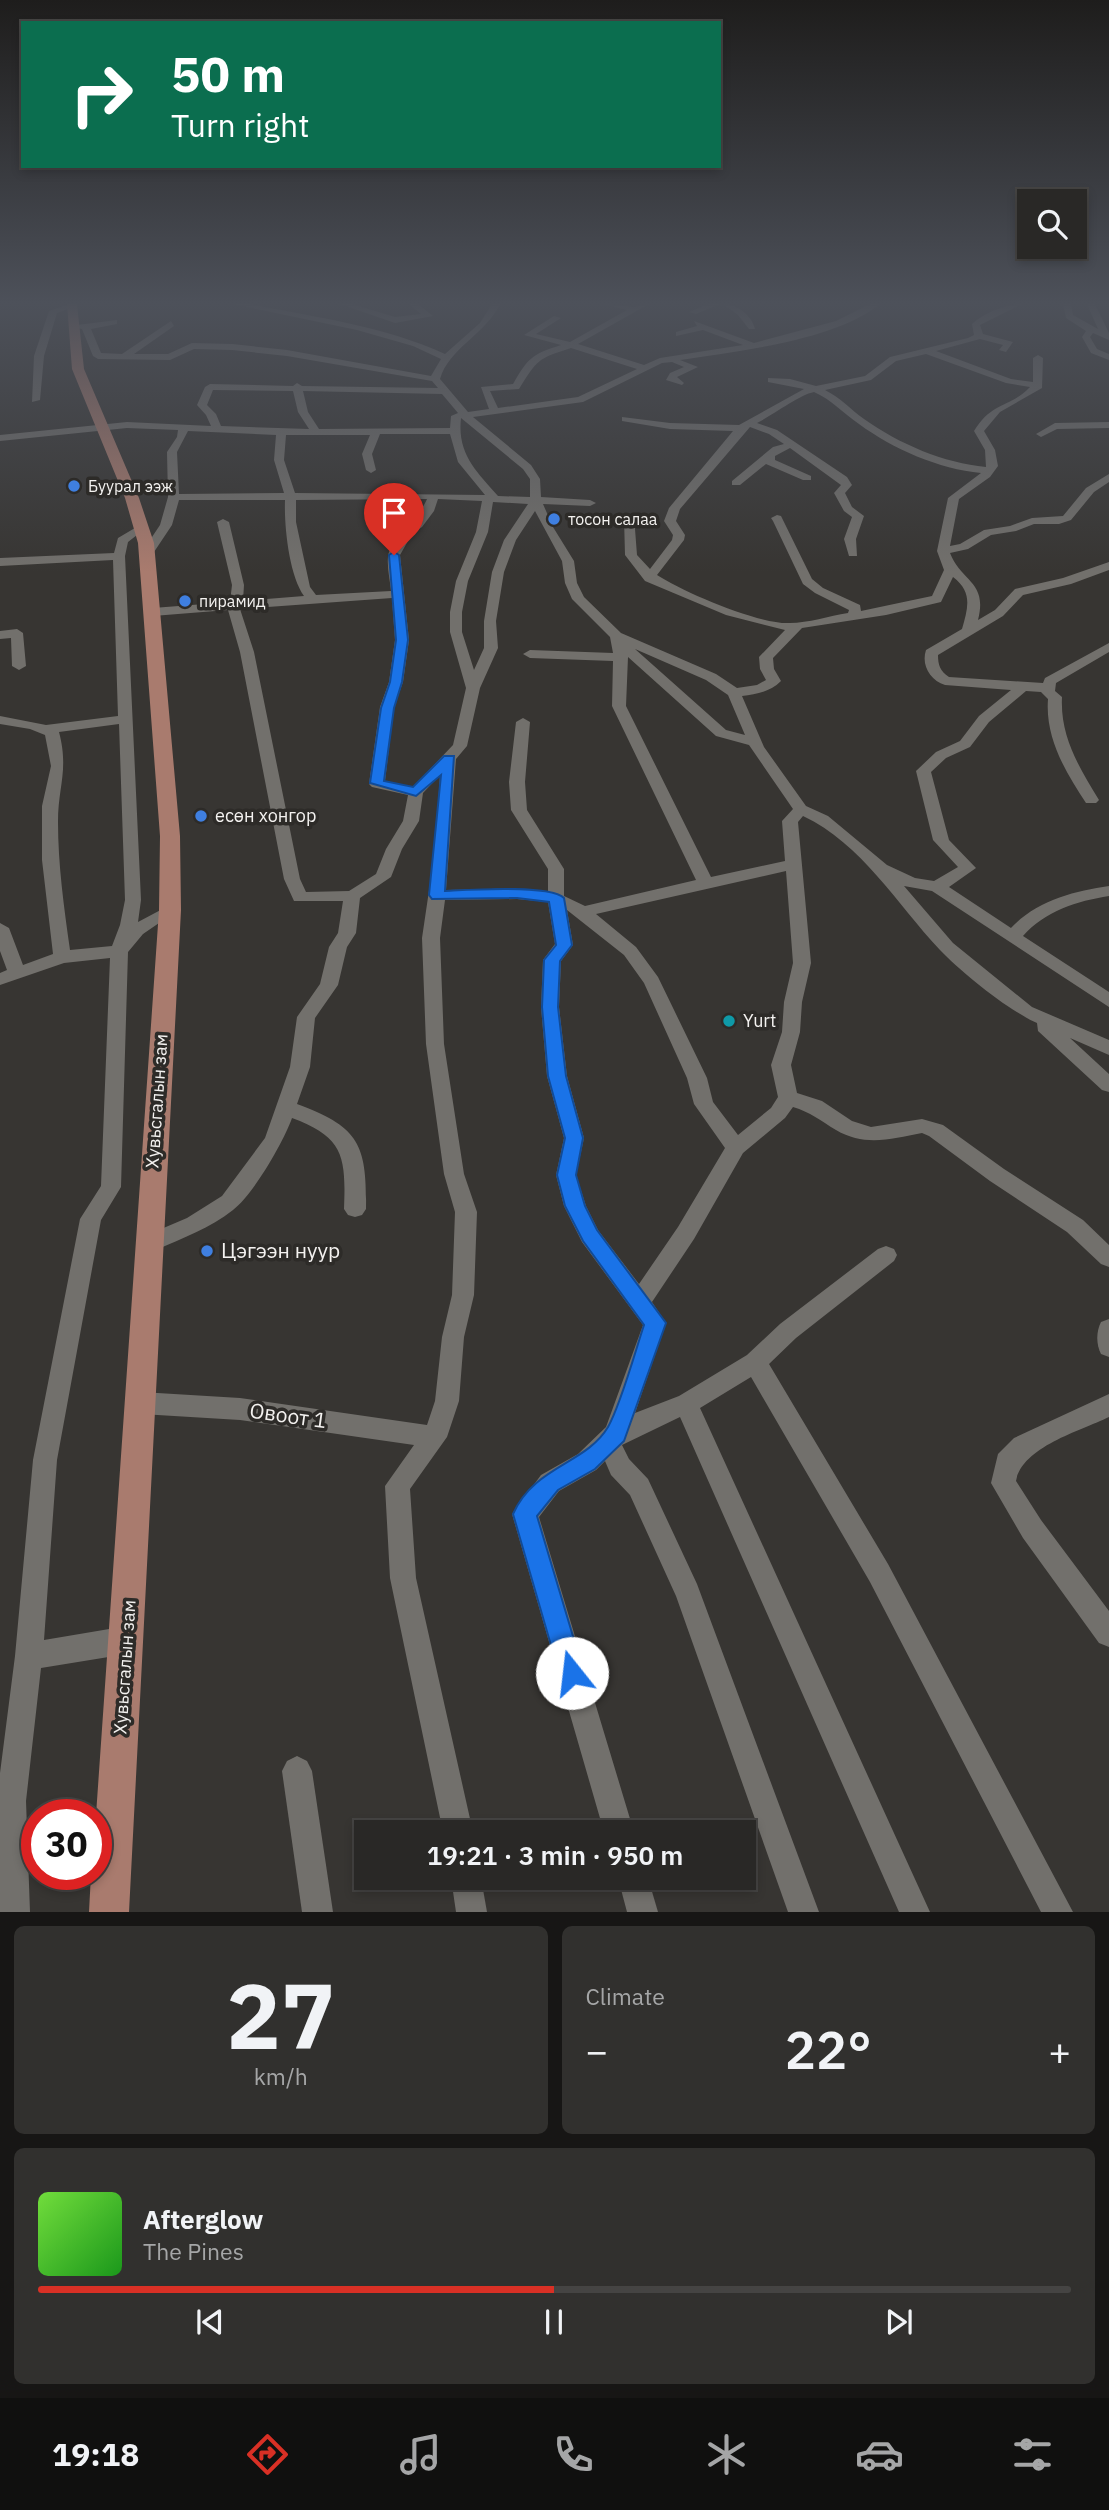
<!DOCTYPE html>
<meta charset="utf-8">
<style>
:root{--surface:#292826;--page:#31302e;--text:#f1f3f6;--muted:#a5a6a7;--line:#454443;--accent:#d93025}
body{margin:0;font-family:"IBM Plex Sans",sans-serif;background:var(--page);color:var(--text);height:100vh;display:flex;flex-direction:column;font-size:26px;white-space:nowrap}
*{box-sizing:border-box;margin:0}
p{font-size:23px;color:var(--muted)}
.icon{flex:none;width:38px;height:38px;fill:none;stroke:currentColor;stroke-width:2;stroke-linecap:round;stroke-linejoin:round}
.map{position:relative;height:1912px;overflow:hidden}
.details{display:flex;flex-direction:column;gap:14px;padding:14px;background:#171615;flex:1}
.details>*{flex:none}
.top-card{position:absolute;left:21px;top:21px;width:700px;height:147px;border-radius:0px;box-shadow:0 4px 10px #0003,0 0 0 2px var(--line);background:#0b6e4f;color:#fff;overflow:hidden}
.buttons{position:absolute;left:1017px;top:189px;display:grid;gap:14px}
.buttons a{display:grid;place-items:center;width:70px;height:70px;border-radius:0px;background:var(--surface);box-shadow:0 4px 10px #0003,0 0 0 2px var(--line);font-size:35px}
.speed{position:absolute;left:21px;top:1799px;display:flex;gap:14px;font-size:35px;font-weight:700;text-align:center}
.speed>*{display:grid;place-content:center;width:91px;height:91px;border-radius:50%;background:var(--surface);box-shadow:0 4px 10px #0003,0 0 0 2px var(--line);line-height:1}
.speed .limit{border:10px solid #d22;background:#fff;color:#111}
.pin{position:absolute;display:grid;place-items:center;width:60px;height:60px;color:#fff;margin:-72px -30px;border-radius:50% 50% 50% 0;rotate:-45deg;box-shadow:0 0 7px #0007}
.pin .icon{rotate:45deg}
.me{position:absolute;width:77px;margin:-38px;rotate:344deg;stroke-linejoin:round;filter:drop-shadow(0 0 5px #0008)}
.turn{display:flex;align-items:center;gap:24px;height:147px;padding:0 35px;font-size:32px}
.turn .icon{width:91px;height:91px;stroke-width:2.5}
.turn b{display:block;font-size:49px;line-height:60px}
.big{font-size:52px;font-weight:600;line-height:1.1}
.details .card{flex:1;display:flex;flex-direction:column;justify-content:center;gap:10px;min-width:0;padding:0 24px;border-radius:10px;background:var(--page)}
.details .dial{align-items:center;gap:0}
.dial b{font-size:91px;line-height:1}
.song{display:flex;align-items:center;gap:21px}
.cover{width:84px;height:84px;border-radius:10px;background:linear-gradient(135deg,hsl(100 70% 55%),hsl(120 70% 35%))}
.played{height:7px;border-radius:4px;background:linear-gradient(90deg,var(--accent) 50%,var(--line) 50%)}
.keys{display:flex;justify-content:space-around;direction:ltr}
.heat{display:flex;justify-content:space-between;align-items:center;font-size:38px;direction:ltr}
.details .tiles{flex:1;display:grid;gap:14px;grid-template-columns:1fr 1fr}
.card:last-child{grid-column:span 2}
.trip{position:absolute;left:354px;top:1820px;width:402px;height:70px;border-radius:0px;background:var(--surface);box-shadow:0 4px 10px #0003,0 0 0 2px var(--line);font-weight:600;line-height:70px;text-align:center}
.tab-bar{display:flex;height:112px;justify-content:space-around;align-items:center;background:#10100f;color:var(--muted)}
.tab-bar .icon{width:49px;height:49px}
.tab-bar .on{color:var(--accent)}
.tab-bar b{font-size:32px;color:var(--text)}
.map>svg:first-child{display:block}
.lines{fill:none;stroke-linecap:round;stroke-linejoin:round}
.minor{fill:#72706c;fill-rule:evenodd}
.major{fill:#a97b6e;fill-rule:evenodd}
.route{fill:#1a73e8;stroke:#114b97;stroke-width:2}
.shop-dot{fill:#3f7fe0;stroke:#2d2b28;stroke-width:2.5}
.culture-dot{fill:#0f9aa8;stroke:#2d2b28;stroke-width:2.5}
.labels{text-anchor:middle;stroke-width:7;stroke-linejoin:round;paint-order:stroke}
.far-poi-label{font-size:16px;fill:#f4f2f0;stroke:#2d2b28;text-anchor:start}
.poi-label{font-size:18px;fill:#f4f2f0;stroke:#2d2b28;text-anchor:start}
.street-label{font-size:18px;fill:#f4f2f0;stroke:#2d2b28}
.near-poi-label{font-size:21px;fill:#f4f2f0;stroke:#2d2b28;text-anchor:start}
.near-street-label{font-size:21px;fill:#f4f2f0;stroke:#2d2b28}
</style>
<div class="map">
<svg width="1109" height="1912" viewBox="0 0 1109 1912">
<rect width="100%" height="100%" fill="#373532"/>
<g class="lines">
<g class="minor">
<polygon points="69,304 76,306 57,313 44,356 40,400 32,402 34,356 49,311"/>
<path d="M233,304H249C315,317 384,326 445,354L480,323L492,304H500C486,334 449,348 440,379L468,412L489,409L481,387L513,384C528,358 532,354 561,345L524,335L554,316L561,318L536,334L570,342L627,310L603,304L634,307L649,304L578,344L644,365L660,358L743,345L703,330L676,336V332L697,326L694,321L754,343L836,321L870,304H880C834,341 738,351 680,360L698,367L677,377L684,383L682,385L666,380L670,373L684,367L672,362L662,363L583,402L473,417L531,465L540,479L541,497L590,500L596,503L590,506L543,504L553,527L574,561L577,583L584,597L621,633L716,674L737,688L757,685L766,680L760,669L759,657L785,630L726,615L645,581L625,555L624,518L634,516L637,555L650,569L672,540L673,535L664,521L669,508L733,431L670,429L622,421V417L670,423L739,425L804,389L768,382V378L790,379L816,386L865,376L890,357L968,338L974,335L972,324C983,313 1006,304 1022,304L980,325L983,334L1013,342L1006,352L999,350L1003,345L980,339L936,351L1011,379L1033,382V358L1038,355L1043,358L1042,388L1000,412L984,431L995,450L998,466L990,477L959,499L950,546L960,544L984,530L1010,526L1032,518L1063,516L1086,488L1109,474V482L1094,492L1071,520L1059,524H1034L1016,531L991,535L968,549L950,553C961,582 988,581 978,620L995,610L1015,589L1063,578L1109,562V570L1071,584L1023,595L1003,616L938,655C938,665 940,671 949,677L1043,683L1045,678L1109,643V652L1056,683L1055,691L1062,697C1060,737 1079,767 1099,800L1096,803H1086C1065,771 1045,738 1048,699L1041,692L1026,691L989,722L970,747L946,758L931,772L949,840L976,868L949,887L1011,928C1036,901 1074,891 1109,886V896C1077,901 1045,911 1023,936L1109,992V1007L932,891L904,886L953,943L1032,1007L1109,1040V1055L1070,1038L1109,1074V1092L1102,1090L1038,1031L1037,1023C1009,1011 962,973 940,950C896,903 862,844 803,816L798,822L811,963L802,1002L800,1032L791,1065L797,1093L822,1101L852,1121L871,1127L922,1119L943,1125L1004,1169L1083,1220L1109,1245V1267L1101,1264L1067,1232L990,1181L929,1136L922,1133C891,1139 865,1147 836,1130C821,1121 810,1112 793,1107L785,1118L743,1153L694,1239L652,1302L666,1323L635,1413L679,1396L747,1355L780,1324L878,1249L886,1246L894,1249L897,1255L894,1261L796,1338L769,1364L888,1564L1073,1912H1041L870,1582L751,1377L700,1408L930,1912H899L680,1417L622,1445L629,1459L648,1479L697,1584L819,1912H788L676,1596L630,1495L611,1475L605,1461L596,1470L559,1491L539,1517L634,1832H604L512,1514L541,1475L578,1454L606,1427L643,1325L582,1242L564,1206L556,1175L564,1138L547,1076L541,1007L543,960L555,944L548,902L517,899L445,900L440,938L444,1044L464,1174L477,1212L474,1295L464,1337L459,1401L447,1437L410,1489L416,1578L473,1832H443L390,1578L385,1486L414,1445L240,1420L141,1414L133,1411L129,1403L133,1395L141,1392L240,1398L427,1425L435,1401L442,1337L452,1295L455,1212L444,1174L426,1044L422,938L435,850L440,775L423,793L419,821L402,849L391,877L360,898L356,933L347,947L338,985L315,1018L310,1067L297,1104C359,1127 367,1144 366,1209L362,1215L355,1217L348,1215L344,1209C346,1157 344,1137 292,1118C284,1141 253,1195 233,1210C210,1228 183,1238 156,1250L148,1253L140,1250L137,1244L140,1238L187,1218L222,1196L265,1138L290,1067L297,1017L320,984L329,947L338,933L343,901H294L284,879L240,652L228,610L153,616L147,612L153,608L230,602L232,585L217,522L223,519L229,522L244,585L243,601L304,596C289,575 284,526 285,500H179L172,525L152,555H144L142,552L160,525L168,497L167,452L177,437L178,430L127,428L0,441V435L127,422L211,426L206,415L197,405L205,387L210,384L293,386L297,383L302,386L438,388L432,381L287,356L232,350L194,349L170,360L98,359L93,356L82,329L69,326L117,320V324L91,329L101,353L122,354L171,321L174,326L134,354H168L192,343L232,344L287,350L431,376L441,359L413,346L357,330ZM571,348L637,369L578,397L498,408L490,391L519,389C538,359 537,359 571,348ZM926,354L1006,383L1030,387C1010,408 992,401 974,431L985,450L986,467C944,463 899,444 864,419C850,409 841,398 825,390L871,380L896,361ZM213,390L293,391L298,412L309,429L221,426L216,414L207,405ZM303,391L442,394L458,413L451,416L450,428L319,429L308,412ZM814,392C832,400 843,413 859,424C893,449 939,469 981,473L948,498L937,551L944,570L932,596L861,611L860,605L823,588L812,579L781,516L777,515L771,518L773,521L803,584L815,593L849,610L848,613C829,616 808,623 790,623C760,625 683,592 657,575L684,540L685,535L676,521L680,509L750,427L769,434L784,444L773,447L732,481V485H740L766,464L803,480H811V476L775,460V456L790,448L841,485L834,493L844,511L852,517L844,539L849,556H857L856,539L864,516L852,507L845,493L852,485L847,477L777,430L757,423C773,415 799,395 814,392ZM461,418L523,469L530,479V497L498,496C476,471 457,454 461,418ZM188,431L276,435L274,460L284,493L179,494L177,452ZM380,434H450L458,462L485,495L295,493L284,460L286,435H370L362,454L366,470L371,473L376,470L372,454ZM427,499C418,521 390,538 388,557C387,568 390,580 391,591L316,595L310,587L296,522V500ZM438,499L482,501L476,532L456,581L450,612V632L466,688L453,745L413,787L385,781L394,707L403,682L409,640L400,555L412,534L422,527L434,511ZM493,502L528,504L504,540L492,572L484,621V648L474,670L462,632V612L468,581L488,532ZM535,511L562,561L565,583L572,599L610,637L613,653L530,650L523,654L530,658L613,661L612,706L696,880L585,906L564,896V869L527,810L525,782L530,722L523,718L516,722L509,782L511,810L548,869V892L517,889L446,890L456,759L467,746L480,688L498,648L496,621L504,572L516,540ZM953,577C973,592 968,608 962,629L926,650C921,665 930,680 945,685L1011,690L979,716L960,741L936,752L916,771L933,840L958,867L934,881L915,878L887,865L828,816L806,806L764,747L742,696C757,694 770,692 781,681L774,669L773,658L802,628L886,615L941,602ZM392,598L395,640L389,682L380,707L369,784L372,787L408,795L403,821L386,849L376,874L349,891L306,892L300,879L254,652L240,609ZM635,649L706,680L728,695L745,735L726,730ZM628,657L716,736L749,745L793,809L782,821L785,861L711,877L626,706ZM786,871L793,963L784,1002L782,1032L771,1065L778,1097L771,1108L738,1135L713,1102L707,1078L658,977L636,947L596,914ZM567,910L624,955L644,983L687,1078L694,1104L725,1148L678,1227L639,1284L598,1230L586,1206L576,1175L584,1138L567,1076L559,1007L561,961L573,945Z"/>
<polygon points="340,304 352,304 395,317 421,314 409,304 418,304 433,316 395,323"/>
<polygon points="708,304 720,304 696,314 689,312"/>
<path d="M723,304C738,304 752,316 755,329H749L738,315Z"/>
<polygon points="1063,304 1071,304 1073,315 1098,329 1087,304 1095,304 1109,333 1109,340 1093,333 1090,337 1097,349 1109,354 1109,360 1091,353 1082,337 1086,331 1066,318"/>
<polygon points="1109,422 1109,428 1057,429 1041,437 1036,434 1055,423"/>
<path d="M140,525L146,528L128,542L125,556L141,900L138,922L170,905L178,910L143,934L128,952L121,1187L101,1220L57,1460L44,1640L127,1626L137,1630L141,1640L137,1650L127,1654L41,1668L26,1801L30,1912H0V1773L15,1656L33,1460L80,1219L101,1186L110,958L64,963L0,985V973L7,970L0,951V923L9,928L23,965L53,954L42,860V806L51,766L45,735L30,729L0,724V716L46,725L118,716L113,560L0,566V558L114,553L118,538ZM119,724L125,900L120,925L112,946L70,950C64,907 58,865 58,822C58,786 69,770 59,732Z"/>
<polygon points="17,629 23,633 26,666 19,670 12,666 11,638 0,639 0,631"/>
<path d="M1109,1319V1357L1101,1354C1096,1344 1096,1332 1101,1322Z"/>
<path d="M1109,1394V1417C1080,1431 1022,1447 1016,1481L1041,1520L1109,1611V1647L1099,1643L1023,1538L991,1483L998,1454L1014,1438Z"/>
<polygon points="297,1756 307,1761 312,1771 333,1912 302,1912 282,1771 287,1761"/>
<polygon points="451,1878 481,1878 487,1912 456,1912"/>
<polygon points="618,1878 648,1878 658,1912 627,1912"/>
</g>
<polygon class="major" points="67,304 77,304 84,369 139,498 154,543 180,836 181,910 129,1912 89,1912 91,1874 96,1874 96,1815 159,910 160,836 138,543 125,498 72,369"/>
</g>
<linearGradient id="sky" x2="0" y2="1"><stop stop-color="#1e1d1c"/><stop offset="0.53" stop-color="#4d515a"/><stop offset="1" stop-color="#4d515a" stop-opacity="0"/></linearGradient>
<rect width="1109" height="572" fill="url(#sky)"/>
<path class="route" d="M394,552L399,555L408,640L402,682L394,708L384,781L413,787L444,756H454L445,891C467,890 550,884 564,898L572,945L560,961L558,1007L566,1076L583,1138L576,1175L585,1206L597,1230L666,1323L624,1441L595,1469L558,1490L537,1516L584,1673L581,1682L572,1686L563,1682L559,1673L513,1514C534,1466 586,1464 608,1427C621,1404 635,1352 644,1325L583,1241L565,1206L557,1175L565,1138L548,1076L542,1007L544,960L556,945L549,902L517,898L432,899L429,895L441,775L416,796L370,783L381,708L390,682L396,640L389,555Z"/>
<g class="shop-dot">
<circle cx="74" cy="486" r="7"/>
<circle cx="554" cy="519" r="7"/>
<circle cx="185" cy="601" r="7"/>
<circle cx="201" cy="816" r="7"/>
<circle cx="207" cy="1251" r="7"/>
</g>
<circle class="culture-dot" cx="729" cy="1021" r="7"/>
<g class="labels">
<g class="far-poi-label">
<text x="88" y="492">Буурал ээж</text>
<text x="568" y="525">тосон салаа</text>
<text x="199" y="607">пирамид</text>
</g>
<g class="poi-label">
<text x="215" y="822">есөн хонгор</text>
<text x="743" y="1027">Yurt</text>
</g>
<g class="street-label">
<text transform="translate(157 1101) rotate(-86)" y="6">Хувьсгалын зам</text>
<text transform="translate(125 1667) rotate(-86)" y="6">Хувьсгалын зам</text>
</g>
<g class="near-poi-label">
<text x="221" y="1258">Цэгээн нуур</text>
</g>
<g class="near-street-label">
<text transform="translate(288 1416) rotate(8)" y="7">Овоот 1</text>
</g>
</g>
</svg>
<div class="buttons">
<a><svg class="icon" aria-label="search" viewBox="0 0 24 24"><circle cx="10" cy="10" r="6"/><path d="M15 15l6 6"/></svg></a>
</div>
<div class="speed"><div class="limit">30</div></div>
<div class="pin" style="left:394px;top:555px;background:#d93025"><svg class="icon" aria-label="arrive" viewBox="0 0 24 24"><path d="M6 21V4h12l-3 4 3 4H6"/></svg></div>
<svg class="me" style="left:572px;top:1673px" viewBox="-20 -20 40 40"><circle r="19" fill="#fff"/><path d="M0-13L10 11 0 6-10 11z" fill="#1a73e8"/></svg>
<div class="trip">19:21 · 3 min · 950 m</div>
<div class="top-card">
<div class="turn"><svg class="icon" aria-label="right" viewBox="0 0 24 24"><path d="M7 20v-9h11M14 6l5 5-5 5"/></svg><div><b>50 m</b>Turn right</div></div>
</div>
</div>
<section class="details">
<div class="tiles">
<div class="card dial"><b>27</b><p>km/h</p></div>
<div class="card"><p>Climate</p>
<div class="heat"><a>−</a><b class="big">22°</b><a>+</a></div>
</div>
<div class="card">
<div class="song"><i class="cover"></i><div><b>Afterglow</b><p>The Pines</p></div></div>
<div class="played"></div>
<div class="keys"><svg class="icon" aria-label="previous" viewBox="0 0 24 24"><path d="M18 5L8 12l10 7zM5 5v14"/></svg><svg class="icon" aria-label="pause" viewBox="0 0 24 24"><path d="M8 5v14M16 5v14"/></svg><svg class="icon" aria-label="next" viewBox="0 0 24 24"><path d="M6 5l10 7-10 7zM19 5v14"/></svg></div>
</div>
</div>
</section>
<nav class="tab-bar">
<b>19:18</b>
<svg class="icon on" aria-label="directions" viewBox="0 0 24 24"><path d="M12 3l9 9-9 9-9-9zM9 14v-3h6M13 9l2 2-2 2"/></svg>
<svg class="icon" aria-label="music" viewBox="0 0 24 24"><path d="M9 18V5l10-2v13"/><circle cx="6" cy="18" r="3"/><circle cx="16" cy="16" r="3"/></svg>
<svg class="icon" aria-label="phone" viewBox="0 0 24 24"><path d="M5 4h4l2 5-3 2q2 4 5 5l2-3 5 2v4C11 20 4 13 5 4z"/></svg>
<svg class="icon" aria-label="climate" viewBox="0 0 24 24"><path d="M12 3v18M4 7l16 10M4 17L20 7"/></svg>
<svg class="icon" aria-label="car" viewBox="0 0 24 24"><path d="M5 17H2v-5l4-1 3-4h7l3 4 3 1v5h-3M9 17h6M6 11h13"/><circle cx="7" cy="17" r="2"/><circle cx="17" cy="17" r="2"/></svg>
<svg class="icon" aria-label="filters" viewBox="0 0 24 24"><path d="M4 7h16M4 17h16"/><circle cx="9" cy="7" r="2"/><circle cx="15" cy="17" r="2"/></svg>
</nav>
